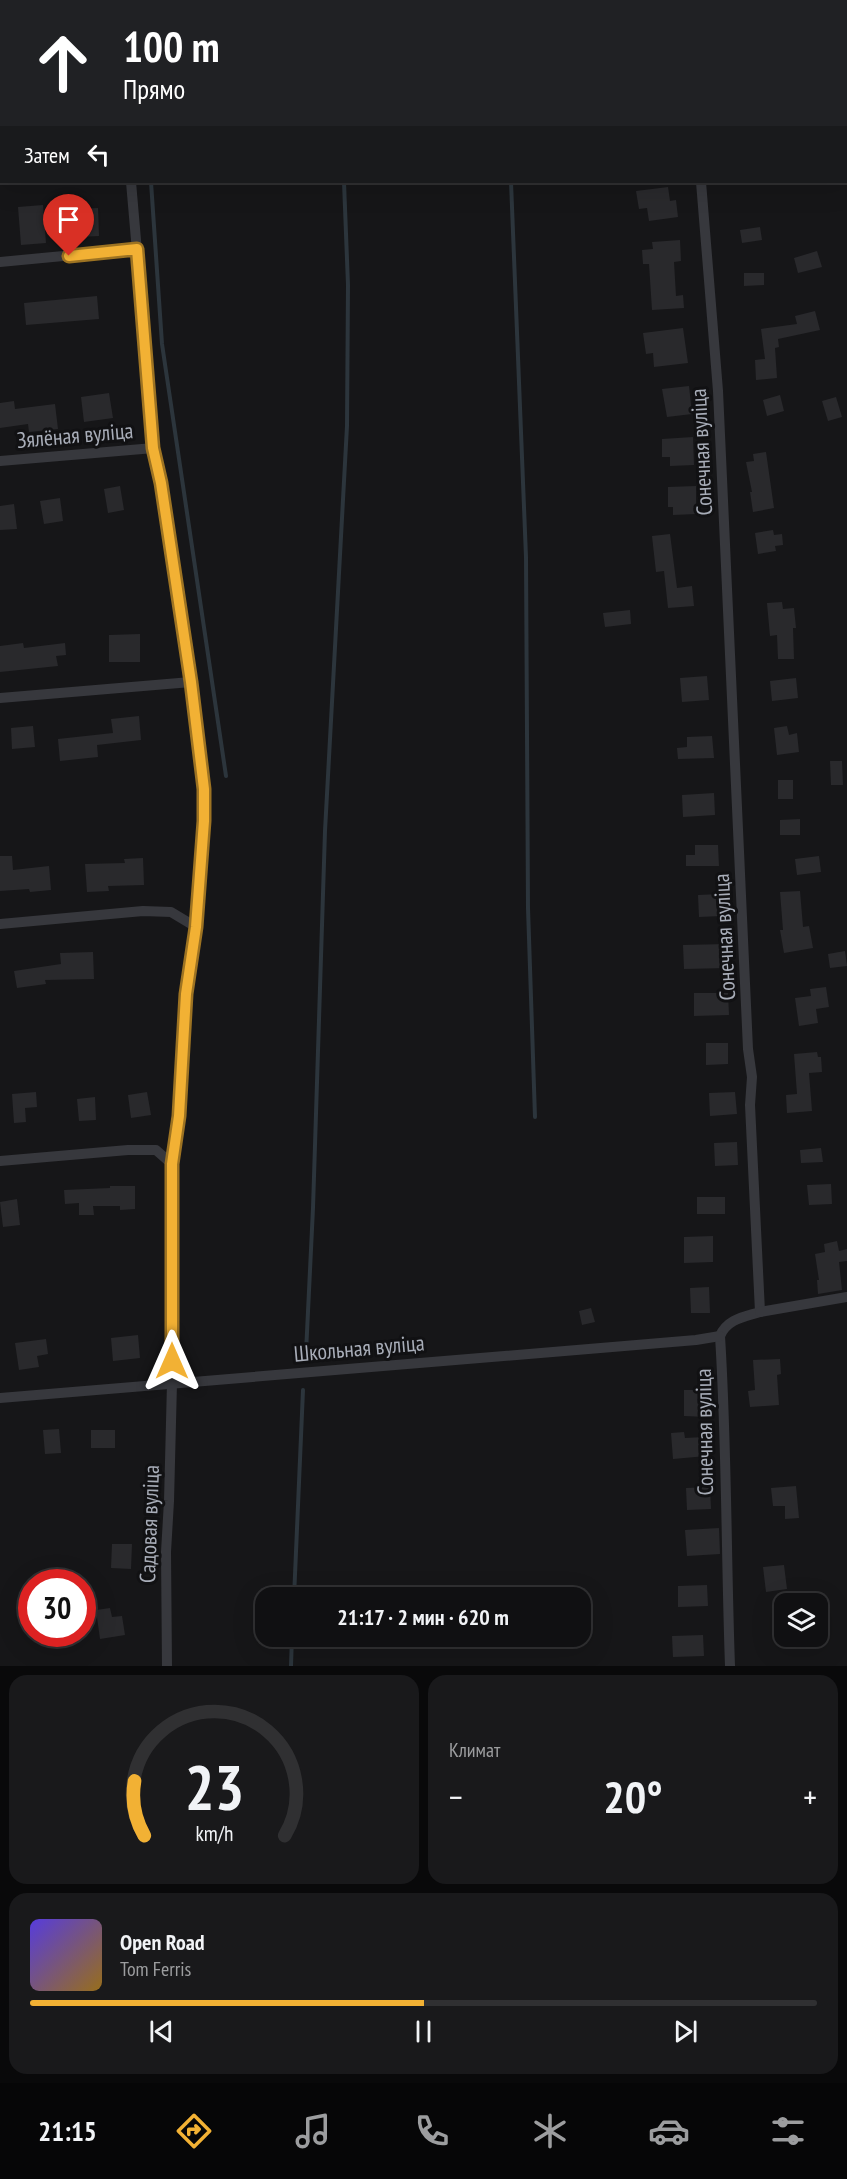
<!DOCTYPE html>
<html lang="ru">
<meta charset="utf-8">
<style>
:root{--surface:#101012;--page:#19191b;--text:#f1f3f6;--muted:#9c9d9f;--line:#303032;--accent:#f2b134}
body{margin:0;font-family:"PT Sans Narrow",sans-serif;background:var(--page);color:var(--text);height:100vh;display:flex;flex-direction:column;font-size:22px;white-space:nowrap}
*{box-sizing:border-box;margin:0}
p{font-size:20px;color:var(--muted)}
.icon{flex:none;width:33px;height:33px;fill:none;stroke:currentColor;stroke-width:2;stroke-linecap:round;stroke-linejoin:round}
.map{position:relative;height:1666px;overflow:hidden}
.details{display:flex;flex-direction:column;gap:9px;padding:9px;background:#09090a;flex:1}
.details>*{flex:none}
.guide{position:absolute;left:0px;top:0px;width:848px;height:183px;box-shadow:0 6px 24px #0002,0 0 0 2px var(--line);background:#202124;color:#fff;overflow:hidden}
.controls{position:absolute;left:774px;top:1593px;display:grid;gap:12px}
.controls a{display:grid;place-items:center;width:54px;height:54px;border-radius:12px;background:var(--surface);box-shadow:0 6px 24px #0002,0 0 0 2px var(--line);font-size:30px}
.speed{position:absolute;left:18px;top:1569px;display:flex;gap:12px;font-size:30px;font-weight:700;text-align:center}
.speed>*{display:grid;place-content:center;width:78px;height:78px;border-radius:50%;background:var(--surface);box-shadow:0 6px 24px #0002,0 0 0 2px var(--line);line-height:1}
.speed .limit{border:9px solid #d22;background:#fff;color:#111}
.pin{position:absolute;display:grid;place-items:center;width:51px;height:51px;color:#fff;margin:-62px -26px;border-radius:50% 50% 50% 0;rotate:-45deg;box-shadow:0 0 6px #0007}
.pin .icon{rotate:45deg}
.me{position:absolute;width:66px;margin:-33px;rotate:0deg;stroke-linejoin:round;filter:drop-shadow(0 0 4px #0008)}
.turn{display:flex;align-items:center;gap:21px;height:126px;padding:0 24px;font-size:27px}
.turn .icon{width:78px;height:78px;stroke-width:2.5}
.turn b{display:block;font-size:42px;line-height:51px}
.then{display:flex;align-items:center;height:57px;padding:0 24px;background:#0003;gap:12px;font-size:22px}
.big{font-size:45px;font-weight:700;line-height:1.1}
.details .tile{flex:1;display:flex;flex-direction:column;justify-content:center;gap:9px;min-width:0;padding:0 21px;border-radius:18px;background:var(--page)}
.details .dial{align-items:center;gap:0}
.dial svg{height:156px;overflow:visible;fill:none;stroke:var(--line);stroke-width:7;stroke-linecap:round;text-anchor:middle}
.dial text{fill:var(--text);stroke:none}
.song{display:flex;align-items:center;gap:18px}
.cover{width:72px;height:72px;border-radius:9px;background:linear-gradient(135deg,hsl(250 70% 55%),hsl(40 70% 35%))}
.played{height:6px;border-radius:3px;background:linear-gradient(90deg,var(--accent) 50%,var(--line) 50%)}
.keys{display:flex;justify-content:space-around;direction:ltr}
.heat{display:flex;justify-content:space-between;align-items:center;font-size:33px;direction:ltr}
.details .tiles{flex:1;display:grid;gap:9px;grid-template-columns:1fr 1fr}
.tile:last-child{grid-column:span 2}
.trip{position:absolute;left:255px;top:1587px;width:336px;height:60px;border-radius:18px;background:var(--surface);box-shadow:0 6px 24px #0002,0 0 0 2px var(--line);font-weight:700;line-height:60px;text-align:center}
.menu{display:flex;height:96px;justify-content:space-around;align-items:center;background:#060607;color:var(--muted)}
.menu .icon{width:42px;height:42px}
.menu .active{color:var(--accent)}
.menu b{font-size:27px;color:var(--text)}
.map>svg:first-child{display:block}
.lines{fill:none;stroke-linecap:round;stroke-linejoin:round}
.stream{stroke:#2c353c;stroke-width:4}
.building{fill:#29292c}
.path{stroke:#3d3f44;stroke-width:2;stroke-dasharray:3 4.5;stroke-linecap:butt}
.minor{stroke:#37383d;stroke-width:10}
.route-casing{stroke:#9d7322;stroke-width:15}
.route{stroke:#f2b134;stroke-width:10}
.labels{text-anchor:middle;stroke-width:6;stroke-linejoin:round;paint-order:stroke}
.street-label{font-size:22px;fill:#a8adb8;stroke:#111113}
</style>
<div class="map">
<svg width="847" height="1666" viewBox="0 0 847 1666">
<rect width="100%" height="100%" fill="#161618"/>
<g class="lines">
<g class="stream">
<polyline points="382,2 384,0"/>
<polyline points="0,20 2,21"/>
<polyline points="151,182 162,344 226,776"/>
<polyline points="511,182 526,557 528,908 535,1117"/>
<polyline points="306,1353 313,1208 325,831 347,426 348,285 344,182"/>
<polyline points="294,1598 303,1390"/>
<polyline points="291,1666 292,1636"/>
</g>
</g>
<g class="building">
<polygon points="668,187 670,201 676,200 678,217 649,221 647,208 639,209 636,191"/>
<polygon points="43,205 46,243 21,245 18,207"/>
<polygon points="98,208 99,236 79,237 77,209"/>
<polygon points="760,227 762,240 742,243 740,230"/>
<polygon points="680,240 681,261 674,262 676,296 683,295 684,308 652,310 649,264 643,264 642,250 653,249 652,242"/>
<polygon points="817,251 822,267 798,273 794,258"/>
<polygon points="744,273 764,273 764,285 744,286"/>
<polygon points="97,296 99,319 26,325 24,303"/>
<polygon points="815,311 820,330 778,339 779,347 775,348 777,378 756,380 755,360 765,359 761,329 797,324 795,316"/>
<polygon points="683,328 688,363 654,367 653,353 646,354 643,333"/>
<polygon points="689,386 692,414 667,417 662,389"/>
<polygon points="109,393 113,418 84,422 81,397"/>
<polygon points="780,395 784,411 767,416 763,400"/>
<polygon points="836,397 842,417 828,421 822,401"/>
<polygon points="14,401 15,409 55,404 58,429 29,432 28,424 0,428 0,403"/>
<polygon points="693,437 694,465 670,466 670,457 662,457 662,439"/>
<polygon points="766,452 774,508 753,512 750,492 752,492 746,462 754,461 753,454"/>
<polygon points="120,486 124,510 108,513 104,489"/>
<polygon points="696,486 696,514 673,515 673,507 668,507 668,487"/>
<polygon points="60,498 63,521 44,524 40,501"/>
<polygon points="14,504 17,529 0,530 0,506"/>
<polygon points="773,530 774,535 782,534 783,545 775,546 776,551 758,554 755,533"/>
<polygon points="670,534 677,588 692,586 694,606 668,608 664,571 656,572 652,536"/>
<polygon points="782,602 783,609 794,608 796,628 793,628 794,659 778,659 777,635 770,636 767,603"/>
<polygon points="630,610 631,624 605,627 603,613"/>
<polygon points="140,634 140,662 109,662 109,635"/>
<polygon points="23,643 24,648 65,643 66,655 56,656 58,666 0,672 0,646"/>
<polygon points="707,676 709,700 682,702 680,678"/>
<polygon points="796,678 798,698 772,701 770,681"/>
<polygon points="139,716 141,740 97,745 98,757 60,761 58,739 113,733 111,719"/>
<polygon points="33,726 35,747 12,749 11,728"/>
<polygon points="787,726 789,735 797,733 799,752 777,755 774,728"/>
<polygon points="712,736 714,758 678,759 677,748 687,747 687,737"/>
<polygon points="830,761 842,761 843,785 831,785"/>
<rect x="778" y="780" width="15" height="19"/>
<polygon points="714,793 715,815 683,817 682,795"/>
<polygon points="800,819 800,835 780,835 780,820"/>
<polygon points="695,845 718,845 719,866 686,866 686,855 695,855"/>
<polygon points="0,856 12,856 13,870 49,866 51,890 30,892 29,889 0,891"/>
<polygon points="819,856 821,872 797,875 795,859"/>
<polygon points="143,858 144,885 108,886 109,891 87,892 85,864 125,863 124,859"/>
<polygon points="800,891 803,927 809,926 813,948 784,953 780,930 783,930 780,892"/>
<polygon points="720,894 721,916 699,917 698,895"/>
<polygon points="727,944 728,968 684,969 683,945"/>
<polygon points="845,951 847,966 830,968 828,954"/>
<polygon points="93,952 94,979 45,980 46,984 17,988 14,971 61,964 60,953"/>
<polygon points="826,987 829,1007 816,1009 818,1023 799,1026 795,998 811,996 810,989"/>
<polygon points="694,993 728,993 729,1015 694,1016"/>
<polygon points="706,1043 728,1043 728,1064 706,1065"/>
<polygon points="817,1052 818,1057 821,1057 822,1072 809,1073 812,1111 787,1113 786,1095 797,1094 794,1054"/>
<polygon points="36,1092 37,1107 25,1108 26,1122 14,1123 12,1094"/>
<polygon points="147,1092 151,1115 131,1118 128,1095"/>
<polygon points="735,1092 737,1114 710,1116 709,1093"/>
<polygon points="95,1097 96,1120 79,1121 77,1099"/>
<polygon points="737,1142 738,1165 715,1166 714,1143"/>
<polygon points="821,1148 823,1162 801,1163 800,1150"/>
<polygon points="831,1184 832,1204 809,1205 807,1185"/>
<polygon points="110,1186 135,1186 135,1209 120,1210 120,1206 93,1206 94,1215 79,1215 79,1203 65,1204 64,1190 110,1188"/>
<rect x="697" y="1197" width="28" height="17"/>
<polygon points="17,1199 20,1225 3,1227 0,1202"/>
<polygon points="713,1236 713,1262 684,1263 684,1237"/>
<polygon points="837,1241 839,1251 847,1249 847,1261 839,1262 842,1290 818,1294 817,1280 819,1280 815,1254 825,1252 824,1244"/>
<polygon points="709,1287 710,1313 691,1313 690,1288"/>
<polygon points="591,1308 595,1322 582,1325 579,1311"/>
<polygon points="138,1335 140,1358 113,1361 111,1338"/>
<polygon points="46,1339 48,1354 37,1356 39,1367 19,1370 15,1343"/>
<polygon points="780,1359 781,1374 777,1375 779,1405 750,1407 748,1391 755,1390 753,1360"/>
<polygon points="684,1390 698,1390 698,1398 708,1398 707,1417 684,1416"/>
<polygon points="59,1429 61,1453 45,1454 43,1430"/>
<rect x="91" y="1430" width="24" height="18"/>
<polygon points="684,1432 685,1438 704,1437 706,1456 673,1459 671,1433"/>
<polygon points="796,1486 799,1518 785,1519 785,1506 773,1506 771,1488"/>
<polygon points="710,1487 711,1509 687,1510 686,1488"/>
<polygon points="719,1528 720,1554 687,1556 685,1530"/>
<polygon points="112,1544 132,1544 131,1569 111,1568"/>
<polygon points="784,1565 787,1589 766,1592 763,1567"/>
<polygon points="707,1585 708,1606 678,1607 678,1586"/>
<polygon points="110,1608 112,1617 122,1616 125,1635 100,1639 96,1610"/>
<polygon points="703,1635 704,1656 673,1657 672,1636"/>
</g>
<g class="lines">
<g class="path">
<polyline points="66,0 71,2"/>
<polyline points="78,2 78,0"/>
</g>
<g class="minor">
<polyline points="671,0 671,2"/>
<polyline points="0,80 2,80"/>
<polyline points="131,182 154,448 191,682 204,789 204,821 196,927 186,994 179,1117 172,1164"/>
<path d="M701,182L718,391L748,1049L752,1077L750,1105L760,1312C744,1317 727,1319 720,1336C727,1446 726,1556 730,1666"/>
<polyline points="0,262 137,249"/>
<polyline points="0,461 154,448"/>
<polyline points="0,698 191,682"/>
<polyline points="0,924 143,911 171,912 196,927"/>
<polyline points="0,1161 128,1150 156,1150 172,1164 172,1383 169,1501 166,1552 167,1666"/>
<polyline points="760,1312 847,1297"/>
<polyline points="0,1398 696,1340 720,1336"/>
</g>
</g>
<g class="lines">
<g class="route-casing">
<polyline id="route" points="69,256 137,249 153,448 161,483 191,682 204,789 204,821 196,927 186,994 179,1116 172,1164 172,1361"/>
</g>
<use href="#route" class="route"/>
</g>
<g class="labels">
<g class="street-label">
<text transform="translate(75 435) rotate(-5)" y="8">Зялёная вуліца</text>
<text transform="translate(701 452) rotate(-93)" y="8">Сонечная вуліца</text>
<text transform="translate(724 937) rotate(-93)" y="8">Сонечная вуліца</text>
<text transform="translate(359 1348) rotate(-5)" y="8">Школьная вуліца</text>
<text transform="translate(704 1432) rotate(-91)" y="8">Сонечная вуліца</text>
<text transform="translate(149 1524) rotate(-88)" y="8">Садовая вуліца</text>
</g>
</g>
</svg>
<div class="controls">
<a><svg class="icon" aria-label="layers" viewBox="0 0 24 24"><path d="M12 4l9 5-9 5-9-5zM3 14l9 5 9-5"/></svg></a>
</div>
<div class="speed"><div class="limit">30</div></div>
<div class="pin" style="left:69px;top:256px;background:#d93025"><svg class="icon" aria-label="arrive" viewBox="0 0 24 24"><path d="M6 21V4h12l-3 4 3 4H6"/></svg></div>
<svg class="me" style="left:172px;top:1361px" viewBox="-20 -20 40 40"><path d="M0-17L14 15 0 8-14 15z" fill="#f2b134" stroke="#fff" stroke-width="4"/></svg>
<div class="trip">21:17 · 2 мин · 620 m</div>
<div class="guide">
<div class="turn"><svg class="icon" aria-label="ahead" viewBox="0 0 24 24"><path d="M12 20V5M6 11l6-6 6 6"/></svg><div><b>100 m</b>Прямо</div></div>
<div class="then">Затем<svg class="icon" aria-label="left" viewBox="0 0 24 24"><path d="M17 20v-9H6M10 6l-5 5 5 5"/></svg></div>
</div>
</div>
<section class="details">
<div class="tiles">
<div class="tile dial"><svg viewBox="0 0 100 80">
<path d="M14 69A42 42 0 1 1 86 69"/>
<path d="M14 69A42 42 0 0 1 9 41" stroke="#f2b134"/>
<text x="50" y="56" font-size="32" font-weight="700">23</text>
<text x="50" y="72" font-size="11">km/h</text>
</svg></div>
<div class="tile"><p>Климат</p>
<div class="heat"><a>−</a><b class="big">20°</b><a>+</a></div>
</div>
<div class="tile">
<div class="song"><i class="cover"></i><div><b>Open Road</b><p>Tom Ferris</p></div></div>
<div class="played"></div>
<div class="keys"><svg class="icon" aria-label="previous" viewBox="0 0 24 24"><path d="M18 5L8 12l10 7zM5 5v14"/></svg><svg class="icon" aria-label="pause" viewBox="0 0 24 24"><path d="M8 5v14M16 5v14"/></svg><svg class="icon" aria-label="next" viewBox="0 0 24 24"><path d="M6 5l10 7-10 7zM19 5v14"/></svg></div>
</div>
</div>
</section>
<nav class="menu">
<b>21:15</b>
<svg class="icon active" aria-label="directions" viewBox="0 0 24 24"><path d="M12 3l9 9-9 9-9-9zM9 14v-3h6M13 9l2 2-2 2"/></svg>
<svg class="icon" aria-label="music" viewBox="0 0 24 24"><path d="M9 18V5l10-2v13"/><circle cx="6" cy="18" r="3"/><circle cx="16" cy="16" r="3"/></svg>
<svg class="icon" aria-label="phone" viewBox="0 0 24 24"><path d="M5 4h4l2 5-3 2q2 4 5 5l2-3 5 2v4C11 20 4 13 5 4z"/></svg>
<svg class="icon" aria-label="climate" viewBox="0 0 24 24"><path d="M12 3v18M4 7l16 10M4 17L20 7"/></svg>
<svg class="icon" aria-label="car" viewBox="0 0 24 24"><path d="M5 17H2v-5l4-1 3-4h7l3 4 3 1v5h-3M9 17h6M6 11h13"/><circle cx="7" cy="17" r="2"/><circle cx="17" cy="17" r="2"/></svg>
<svg class="icon" aria-label="filters" viewBox="0 0 24 24"><path d="M4 7h16M4 17h16"/><circle cx="9" cy="7" r="2"/><circle cx="15" cy="17" r="2"/></svg>
</nav>
